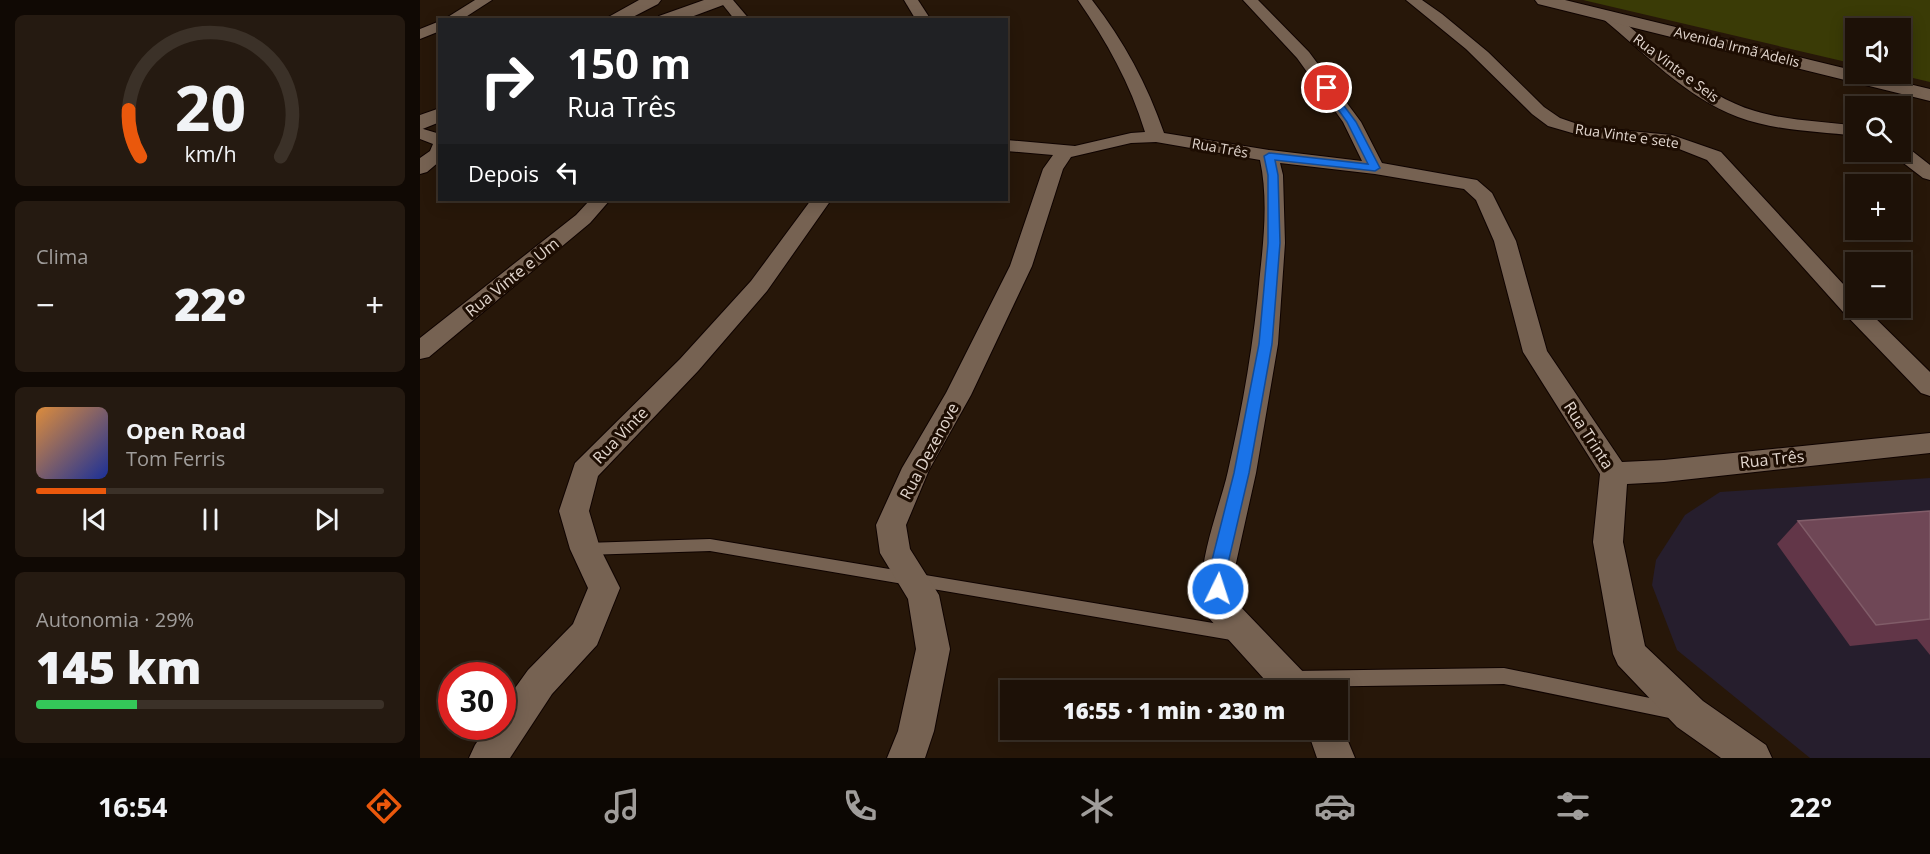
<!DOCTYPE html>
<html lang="pt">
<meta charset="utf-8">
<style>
:root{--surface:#1d1107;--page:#251a11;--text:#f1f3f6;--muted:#a09d9b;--line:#3b3128;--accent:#ea580c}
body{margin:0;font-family:"Open Sans",sans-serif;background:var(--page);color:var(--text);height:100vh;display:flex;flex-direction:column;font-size:22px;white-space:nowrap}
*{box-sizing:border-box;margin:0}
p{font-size:20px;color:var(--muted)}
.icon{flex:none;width:33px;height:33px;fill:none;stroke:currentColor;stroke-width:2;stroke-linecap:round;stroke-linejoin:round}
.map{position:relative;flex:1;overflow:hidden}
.sheet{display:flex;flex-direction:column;gap:15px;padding:15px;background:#100904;width:420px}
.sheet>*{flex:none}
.banner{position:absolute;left:18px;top:18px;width:570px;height:183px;border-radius:0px;box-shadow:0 3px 15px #0003,0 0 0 2px var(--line);background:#202124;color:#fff;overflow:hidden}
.fabs{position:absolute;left:1425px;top:18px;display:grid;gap:12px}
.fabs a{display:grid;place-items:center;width:66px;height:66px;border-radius:0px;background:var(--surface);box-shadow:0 3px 15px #0003,0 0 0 2px var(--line);font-size:30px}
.speed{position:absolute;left:18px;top:662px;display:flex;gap:12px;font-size:30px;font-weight:700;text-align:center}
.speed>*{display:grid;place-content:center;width:78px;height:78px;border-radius:50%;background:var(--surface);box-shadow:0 3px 15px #0003,0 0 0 2px var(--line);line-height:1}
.speed .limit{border:9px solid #d22;background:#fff;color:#111}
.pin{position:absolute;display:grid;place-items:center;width:51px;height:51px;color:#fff;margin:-26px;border:3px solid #fff;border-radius:50%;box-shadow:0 2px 6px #0007}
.me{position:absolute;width:66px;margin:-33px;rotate:4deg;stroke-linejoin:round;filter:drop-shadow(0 0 4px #0008)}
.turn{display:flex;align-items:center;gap:21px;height:126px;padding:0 30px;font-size:27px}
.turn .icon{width:78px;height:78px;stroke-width:2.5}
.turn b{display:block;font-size:42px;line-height:51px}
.then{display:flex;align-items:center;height:57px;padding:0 30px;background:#0003;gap:12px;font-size:22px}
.big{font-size:45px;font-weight:800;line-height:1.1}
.sheet .widget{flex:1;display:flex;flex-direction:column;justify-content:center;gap:9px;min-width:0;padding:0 21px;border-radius:9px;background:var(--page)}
.sheet .dial{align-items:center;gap:0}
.dial svg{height:156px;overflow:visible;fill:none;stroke:var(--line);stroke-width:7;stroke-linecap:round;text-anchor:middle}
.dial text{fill:var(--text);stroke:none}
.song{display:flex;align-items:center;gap:18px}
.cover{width:72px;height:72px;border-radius:9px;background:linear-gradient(135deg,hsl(30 70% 55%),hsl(230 70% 35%))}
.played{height:6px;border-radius:3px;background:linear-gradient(90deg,var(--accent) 20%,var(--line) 20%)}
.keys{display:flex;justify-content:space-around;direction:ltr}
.heat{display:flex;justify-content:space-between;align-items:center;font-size:33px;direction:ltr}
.charge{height:9px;border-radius:4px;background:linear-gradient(90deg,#34c759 29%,var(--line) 0)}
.trip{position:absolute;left:580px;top:680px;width:348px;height:60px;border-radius:0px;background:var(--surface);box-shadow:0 3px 15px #0003,0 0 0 2px var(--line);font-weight:800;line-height:60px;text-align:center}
.tab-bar{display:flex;height:96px;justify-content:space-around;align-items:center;background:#0c0703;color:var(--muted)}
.tab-bar .icon{width:42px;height:42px}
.tab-bar .active{color:var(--accent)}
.tab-bar b{font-size:27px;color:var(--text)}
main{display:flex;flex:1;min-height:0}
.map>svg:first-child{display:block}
.education{fill:#261e2d}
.green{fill:#3a3b06}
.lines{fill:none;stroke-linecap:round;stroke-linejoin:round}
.service-casing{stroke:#0f0300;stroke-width:2}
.minor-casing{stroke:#0f0300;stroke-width:2}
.tertiary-casing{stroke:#0f0300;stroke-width:2}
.service{fill:#766252;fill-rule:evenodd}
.minor{fill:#766252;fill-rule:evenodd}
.tertiary{fill:#766252;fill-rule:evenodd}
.wall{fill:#623648}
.building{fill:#6f4756;stroke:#815d69;stroke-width:1.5}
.route{fill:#1a73e8;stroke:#114b97;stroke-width:1.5}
.labels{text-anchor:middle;stroke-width:6;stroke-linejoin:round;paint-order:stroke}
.far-street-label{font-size:14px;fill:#e1d5cd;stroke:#1d0d02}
.street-label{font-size:16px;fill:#e1d5cd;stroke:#1d0d02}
</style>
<main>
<section class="sheet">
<div class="widget dial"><svg viewBox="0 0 100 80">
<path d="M14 69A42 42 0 1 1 86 69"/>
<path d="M14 69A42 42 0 0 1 8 45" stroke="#ea580c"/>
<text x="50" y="56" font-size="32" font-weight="700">20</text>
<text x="50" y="72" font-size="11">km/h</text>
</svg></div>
<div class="widget"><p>Clima</p>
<div class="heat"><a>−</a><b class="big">22°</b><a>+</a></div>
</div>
<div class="widget">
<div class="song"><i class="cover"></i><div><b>Open Road</b><p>Tom Ferris</p></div></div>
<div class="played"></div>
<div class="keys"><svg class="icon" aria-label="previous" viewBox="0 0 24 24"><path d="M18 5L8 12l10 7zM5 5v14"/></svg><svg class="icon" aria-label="pause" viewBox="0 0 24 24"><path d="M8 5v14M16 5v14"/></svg><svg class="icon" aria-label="next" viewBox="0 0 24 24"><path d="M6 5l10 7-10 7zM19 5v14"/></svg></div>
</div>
<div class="widget"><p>Autonomia · 29%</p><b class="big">145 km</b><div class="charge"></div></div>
</section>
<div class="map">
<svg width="1510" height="758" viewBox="0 0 1510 758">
<rect width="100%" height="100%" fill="#271709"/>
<polygon class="education" points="1510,478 1510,758 1390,758 1257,650 1232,585 1236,560 1265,515 1300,492"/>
<polygon class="green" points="1163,0 1510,0 1510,82 1476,74 1480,74 1480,28 1436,28 1435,64"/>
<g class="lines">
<g class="service-casing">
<g id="service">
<polygon points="290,539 817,627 823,629 825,634 823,639 817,641 290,551 165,555 160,553 158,549 160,545 165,543"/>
<polygon points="1084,668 1254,703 1260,705 1262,711 1260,717 1254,719 1084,684 873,687 867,685 865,679 867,673 873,671"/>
</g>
</g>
<g class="minor-casing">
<g id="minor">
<polygon points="55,0 72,0 41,20 23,20"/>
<polygon points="299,0 313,0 330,20 315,20"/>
<polygon points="484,0 498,0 511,20 496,20"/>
<path d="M658,0H672C704,41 727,84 744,133L849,150L942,161L923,122L877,58L823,0H838L889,52L941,122L962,163L1057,180L1072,193L1096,241L1127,351L1202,462L1244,460L1510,433V453L1244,482L1207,484L1203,542L1225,646L1283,701L1346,745L1352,758H1301L1257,727L1198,665L1193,654L1173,542L1180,474L1103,352L1074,241L1056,200L1044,189L955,174L860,163L863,175L865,243L858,344L836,473L814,572L815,601L889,678L895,690H854L788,617C769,578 799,512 808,471C823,406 834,341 840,274C844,237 848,197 840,160L736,142L711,143L651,157L643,169L612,266L551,395L509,470L486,525L490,549L519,595L530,649L514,731L505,758H467L478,731L496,649L488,599L460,553L456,525L482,468L526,393L590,266L623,169L633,155L586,151V140L655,146L711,133L725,132C710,83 687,42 658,0Z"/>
<polygon points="986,0 1002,0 1022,14 1068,52 1124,107 1140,118 1166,127 1252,135 1301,152 1436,298 1436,308 1445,308 1510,372 1510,396 1501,393 1424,313 1287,160 1249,145 1166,137 1128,126 1112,114 1046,49"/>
<path d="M1187,11L1192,12C1236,47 1280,95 1335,111C1367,121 1402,121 1436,126V136C1397,131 1355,131 1318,117C1265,97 1225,53 1182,18L1180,15Z"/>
<polygon points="20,21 20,31 0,39 0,29"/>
<polygon points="0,128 20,134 20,161 7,172 0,174 0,158 10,151 13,144 0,139"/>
<polygon points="1480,146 1487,147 1510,165 1510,180 1503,178 1473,155 1471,152 1480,152"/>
<polygon points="170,200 190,200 170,223 9,357 0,359 0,338 156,215"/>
<polygon points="391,200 411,200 347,291 278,371 178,476 169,511 180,548 200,588 177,645 132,694 90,758 49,758 55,745 68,726 82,726 82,706 108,670 153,624 168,588 150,549 139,511 155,463 260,359 331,281"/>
<polygon points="918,717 935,758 897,758 887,729 918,729"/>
</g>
</g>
<g class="tertiary-casing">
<g id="tertiary">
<polygon points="219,0 241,0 238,4 207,20 183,20"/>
<polygon points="284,0 309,0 306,4 263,20 236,20 239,16"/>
<polygon points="1115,0 1145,0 1436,71 1436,74 1447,74 1510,89 1510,101 1118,4"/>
<polygon points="20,108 20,122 0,130 0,115"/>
</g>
</g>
<use href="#service" class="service"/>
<use href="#minor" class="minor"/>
<use href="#tertiary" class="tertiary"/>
</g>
<polygon class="wall" points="1510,511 1510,655 1497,639 1430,646 1357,544 1378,521"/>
<polygon class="building" points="1510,511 1510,619 1456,625 1378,521"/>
<polygon class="route" points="904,87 910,87 936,122 960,168 955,171 855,160 858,175 860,243 852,344 829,473 806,572 807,589 804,595 798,597 792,595 789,572 814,473 839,344 848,243 848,175 844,156 849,153 948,164 927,122 903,88"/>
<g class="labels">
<g class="far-street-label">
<text transform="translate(1317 47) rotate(14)" y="5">Avenida Irmã Adelis</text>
<text transform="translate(1256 68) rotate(37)" y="5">Rua Vinte e Seis</text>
<text transform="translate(1207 136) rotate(8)" y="5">Rua Vinte e sete</text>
<text transform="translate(800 148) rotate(10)" y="5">Rua Três</text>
</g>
<g class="street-label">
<text transform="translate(92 277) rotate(-39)" y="6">Rua Vinte e Um</text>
<text transform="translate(200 435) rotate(-46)" y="6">Rua Vinte</text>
<text transform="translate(1169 435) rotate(57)" y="6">Rua Trinta</text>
<text transform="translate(509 451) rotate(-62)" y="6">Rua Dezenove</text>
<text transform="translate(1352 459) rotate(-6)" y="6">Rua Três</text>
</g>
</g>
</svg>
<div class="fabs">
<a><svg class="icon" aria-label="sound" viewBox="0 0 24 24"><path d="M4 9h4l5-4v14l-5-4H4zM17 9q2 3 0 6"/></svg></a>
<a><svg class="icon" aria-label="search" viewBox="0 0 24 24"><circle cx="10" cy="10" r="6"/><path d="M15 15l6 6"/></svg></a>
<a>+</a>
<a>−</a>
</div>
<div class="speed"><div class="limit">30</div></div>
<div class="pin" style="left:907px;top:88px;background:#d93025"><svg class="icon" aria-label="arrive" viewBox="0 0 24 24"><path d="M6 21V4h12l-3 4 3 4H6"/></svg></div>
<svg class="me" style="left:798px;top:589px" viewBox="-20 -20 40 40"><circle r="17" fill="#1a73e8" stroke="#fff" stroke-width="3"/><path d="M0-11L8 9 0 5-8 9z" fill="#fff"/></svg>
<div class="trip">16:55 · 1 min · 230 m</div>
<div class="banner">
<div class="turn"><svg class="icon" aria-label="right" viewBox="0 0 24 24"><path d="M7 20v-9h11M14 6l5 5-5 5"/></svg><div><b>150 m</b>Rua Três</div></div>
<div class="then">Depois<svg class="icon" aria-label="left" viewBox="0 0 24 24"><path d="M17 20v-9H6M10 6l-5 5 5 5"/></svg></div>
</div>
</div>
</main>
<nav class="tab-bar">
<b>16:54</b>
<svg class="icon active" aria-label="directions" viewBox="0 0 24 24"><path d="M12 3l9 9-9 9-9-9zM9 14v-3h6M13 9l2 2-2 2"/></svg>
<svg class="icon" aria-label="music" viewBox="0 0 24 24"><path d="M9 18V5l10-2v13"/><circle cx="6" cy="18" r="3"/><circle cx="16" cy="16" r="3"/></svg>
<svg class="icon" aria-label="phone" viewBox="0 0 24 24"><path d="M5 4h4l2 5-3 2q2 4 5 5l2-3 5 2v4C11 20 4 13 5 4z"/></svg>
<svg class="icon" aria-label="climate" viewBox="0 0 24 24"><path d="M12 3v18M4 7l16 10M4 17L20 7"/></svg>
<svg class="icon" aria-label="car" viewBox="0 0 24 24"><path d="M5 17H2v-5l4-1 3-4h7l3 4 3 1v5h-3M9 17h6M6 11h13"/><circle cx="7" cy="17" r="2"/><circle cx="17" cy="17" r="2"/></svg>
<svg class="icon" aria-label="filters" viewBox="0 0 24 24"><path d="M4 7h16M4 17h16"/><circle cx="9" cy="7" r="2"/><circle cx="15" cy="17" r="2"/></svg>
<b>22°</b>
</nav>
